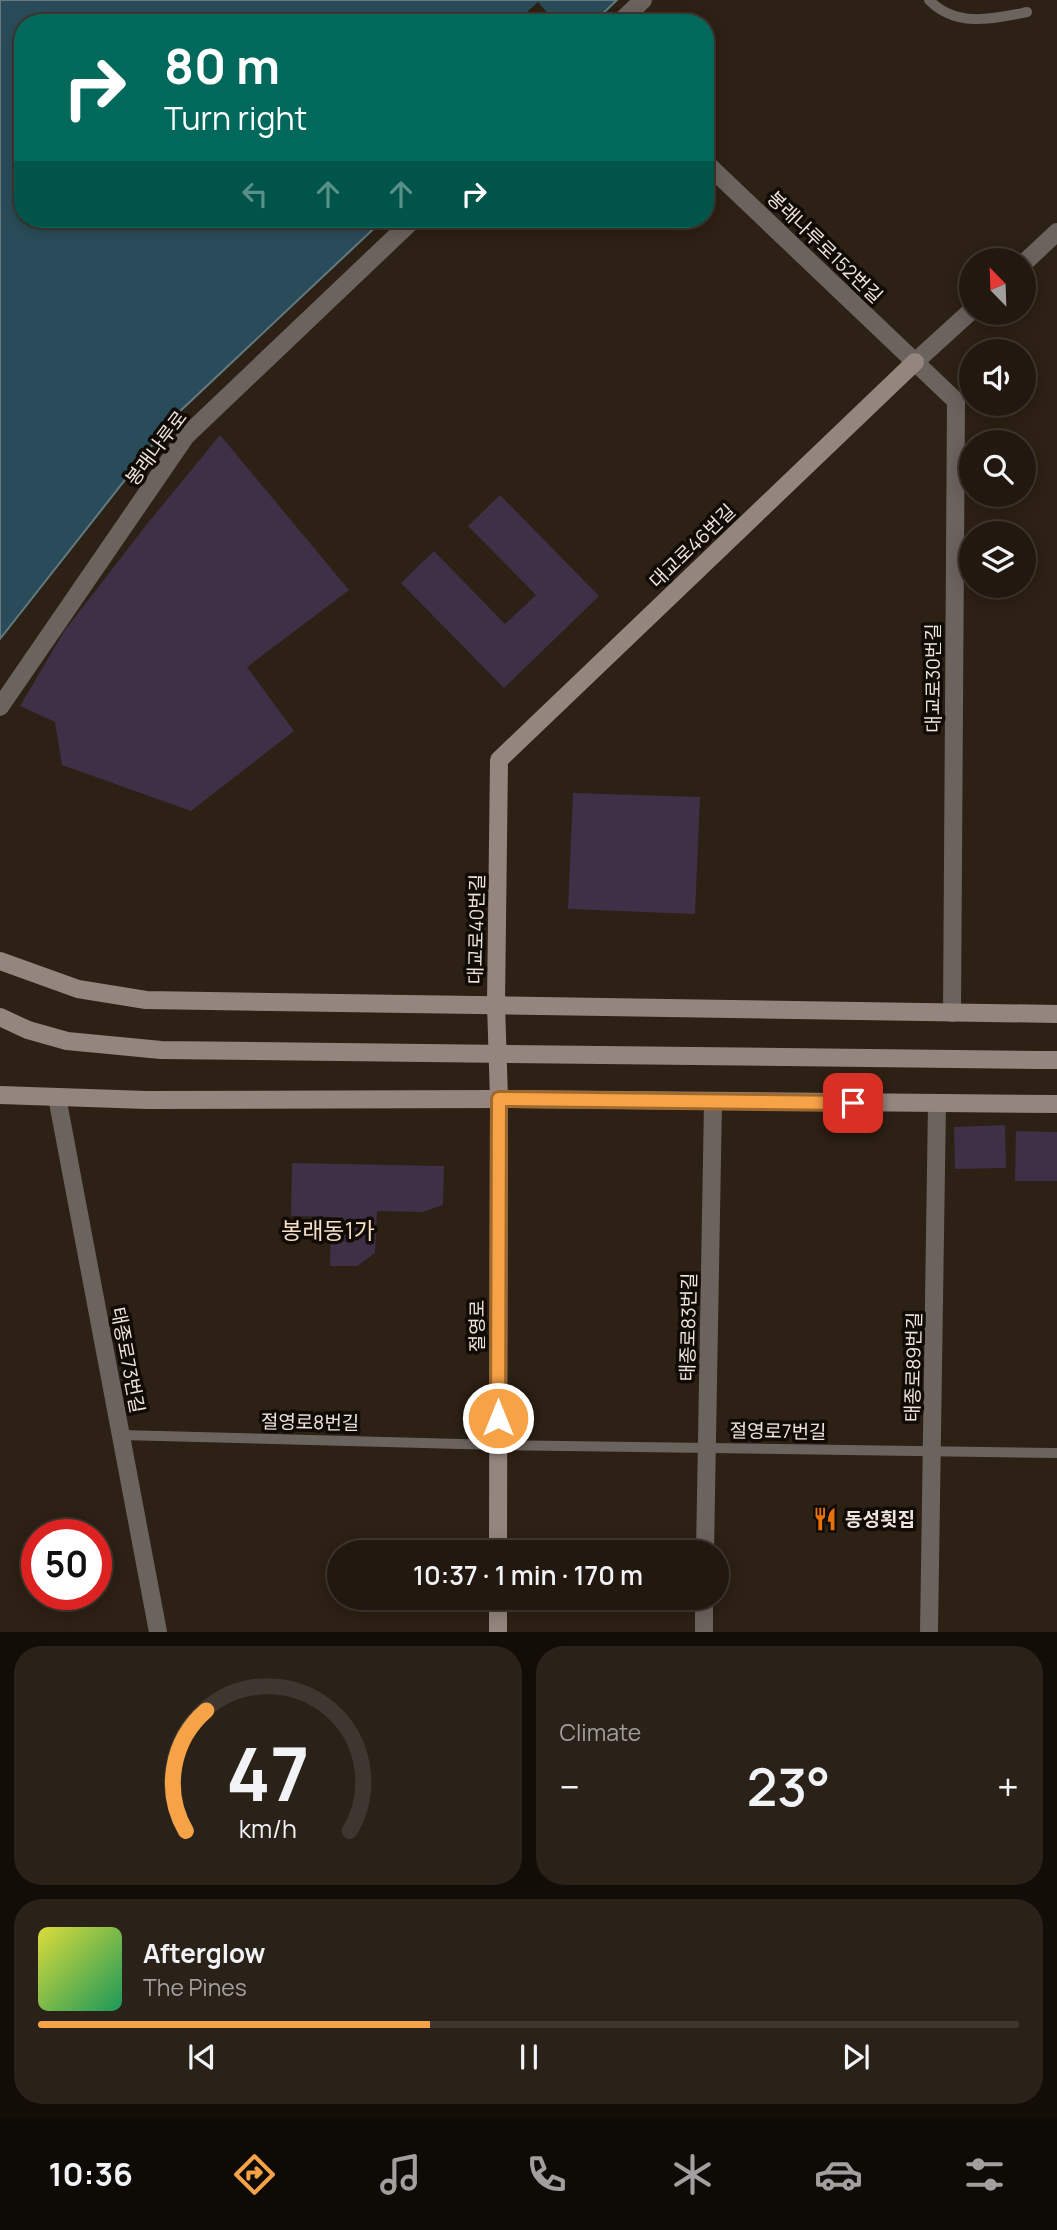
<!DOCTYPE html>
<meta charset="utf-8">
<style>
:root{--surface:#22180f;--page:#2a2118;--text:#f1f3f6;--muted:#a2a09e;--line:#3f372f;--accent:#f6a247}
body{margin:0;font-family:Manrope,"Noto Sans KR",sans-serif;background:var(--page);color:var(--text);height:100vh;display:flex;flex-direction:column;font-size:26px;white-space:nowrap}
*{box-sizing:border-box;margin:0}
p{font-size:23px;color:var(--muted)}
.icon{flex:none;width:38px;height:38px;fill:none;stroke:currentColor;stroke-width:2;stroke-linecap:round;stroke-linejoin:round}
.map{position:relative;height:1632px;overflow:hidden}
.sheet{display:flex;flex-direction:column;gap:14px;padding:14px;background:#130d08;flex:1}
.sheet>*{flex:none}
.hud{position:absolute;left:14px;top:14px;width:700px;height:214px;border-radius:28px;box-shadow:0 4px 18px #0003,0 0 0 2px var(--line);background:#00695c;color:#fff;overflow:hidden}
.needle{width:46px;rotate:337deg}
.fabs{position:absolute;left:959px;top:248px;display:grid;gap:14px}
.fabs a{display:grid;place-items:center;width:77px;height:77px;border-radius:50%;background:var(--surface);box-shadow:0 4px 18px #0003,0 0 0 2px var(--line);font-size:35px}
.speed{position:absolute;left:21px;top:1519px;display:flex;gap:14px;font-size:35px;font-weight:700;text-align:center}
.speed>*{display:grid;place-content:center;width:91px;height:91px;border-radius:50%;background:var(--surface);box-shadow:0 4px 18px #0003,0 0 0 2px var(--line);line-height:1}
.speed .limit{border:10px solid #d22;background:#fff;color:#111}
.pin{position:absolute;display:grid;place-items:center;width:60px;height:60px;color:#fff;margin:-30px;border-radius:14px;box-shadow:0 4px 10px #0006}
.me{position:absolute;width:77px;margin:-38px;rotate:0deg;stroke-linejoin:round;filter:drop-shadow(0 0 5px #0008)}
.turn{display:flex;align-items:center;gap:24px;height:147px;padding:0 35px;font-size:32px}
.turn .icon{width:91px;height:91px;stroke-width:2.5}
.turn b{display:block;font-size:49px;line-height:60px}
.lanes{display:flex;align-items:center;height:66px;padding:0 35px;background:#0003;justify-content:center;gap:35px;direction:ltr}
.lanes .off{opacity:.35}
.big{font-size:52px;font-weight:600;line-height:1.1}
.sheet .card{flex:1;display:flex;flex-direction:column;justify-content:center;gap:10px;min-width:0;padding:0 24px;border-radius:28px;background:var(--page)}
.sheet .dial{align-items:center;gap:0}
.dial svg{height:182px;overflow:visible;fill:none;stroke:var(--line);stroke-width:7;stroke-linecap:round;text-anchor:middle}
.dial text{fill:var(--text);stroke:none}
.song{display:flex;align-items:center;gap:21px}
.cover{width:84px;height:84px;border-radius:10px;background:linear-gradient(135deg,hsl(60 70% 55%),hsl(150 70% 35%))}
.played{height:7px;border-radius:4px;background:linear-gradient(90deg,var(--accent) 40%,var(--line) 40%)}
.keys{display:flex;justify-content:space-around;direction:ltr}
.heat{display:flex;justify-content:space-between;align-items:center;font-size:38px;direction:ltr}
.sheet .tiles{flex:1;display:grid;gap:14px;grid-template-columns:1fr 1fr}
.card:last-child{grid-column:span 2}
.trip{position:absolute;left:327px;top:1540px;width:402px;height:70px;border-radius:35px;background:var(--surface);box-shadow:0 4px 18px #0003,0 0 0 2px var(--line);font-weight:600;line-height:70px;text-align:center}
.dock{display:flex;height:112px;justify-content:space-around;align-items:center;background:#0e0a06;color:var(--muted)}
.dock .icon{width:49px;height:49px}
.dock .on{color:var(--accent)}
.dock b{font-size:32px;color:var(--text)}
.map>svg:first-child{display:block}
.water{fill:#2a4c5a;stroke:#647a81;stroke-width:2}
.pier{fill:#2d2014}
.building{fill:#3f3048}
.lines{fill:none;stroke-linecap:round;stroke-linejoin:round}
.service{stroke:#6b635e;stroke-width:10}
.minor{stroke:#6b635e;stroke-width:18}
.tertiary{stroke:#6b635e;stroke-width:18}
.secondary{stroke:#94867f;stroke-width:18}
.secondary-bridge{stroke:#94867f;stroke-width:18}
.route-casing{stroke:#a0692e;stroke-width:18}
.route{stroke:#f6a247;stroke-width:12}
.labels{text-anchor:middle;stroke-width:7;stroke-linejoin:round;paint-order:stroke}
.street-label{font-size:19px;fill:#ede4db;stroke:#110b06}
.poi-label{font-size:19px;font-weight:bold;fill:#ede4db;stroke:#110b06;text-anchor:start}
.quarter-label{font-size:23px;fill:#f7dfc9;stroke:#110b06}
</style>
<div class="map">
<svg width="1057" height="1632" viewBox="0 0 1057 1632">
<rect width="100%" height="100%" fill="#2d2014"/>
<polygon class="water" points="0,0 617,0 593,23 23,23 23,219 384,219 176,415 0,639"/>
<polygon class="pier" points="538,2 556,23 519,23 517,21"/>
<g class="building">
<polygon points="220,435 349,590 247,667 294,731 191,811 62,765 55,722 20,706 65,630 147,524"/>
<polygon points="500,495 599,596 504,688 401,583 434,551 505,624 536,595 468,526"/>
<polygon points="573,793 700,797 695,914 568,909"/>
<polygon points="1005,1125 1006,1168 955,1169 954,1127"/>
<polygon points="1016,1131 1057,1132 1057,1181 1015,1181"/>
<polygon points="292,1163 444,1166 443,1205 423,1212 377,1211 375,1253 357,1266 330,1266 331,1217 291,1216"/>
</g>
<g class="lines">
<g class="service">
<path d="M929,0C956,28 993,19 1027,12"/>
<polyline points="121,1435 498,1445 1057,1453"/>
</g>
<g class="minor">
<polyline points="705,162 956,401 952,1013"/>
<polyline points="1024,263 1057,232"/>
<polyline points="915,362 971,311"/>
<polyline points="57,1097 158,1632"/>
<polyline points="705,1552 713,1102"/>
<polyline points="704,1632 704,1598"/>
<polyline points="929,1632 937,1103"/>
</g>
<g class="tertiary">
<polyline points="619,23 643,0"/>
<polyline points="0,707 186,436 414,219"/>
</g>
<g class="secondary">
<polyline points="0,961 78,989 146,1000 1057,1014"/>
<polyline points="1040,1060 1057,1060"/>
<polyline points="0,1095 147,1100 499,1099 1057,1104"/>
<polyline points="498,1552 499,1099 496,1004 499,760 915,362"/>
<polyline points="498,1598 498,1632"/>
</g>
<polyline class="secondary-bridge" points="0,1017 28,1030 67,1041 161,1050 1040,1060"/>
</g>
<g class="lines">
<g class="route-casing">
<polyline id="route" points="498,1418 499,1099 853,1103"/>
</g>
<use href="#route" class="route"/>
</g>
<defs>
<g id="restaurant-bare" transform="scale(1.89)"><path d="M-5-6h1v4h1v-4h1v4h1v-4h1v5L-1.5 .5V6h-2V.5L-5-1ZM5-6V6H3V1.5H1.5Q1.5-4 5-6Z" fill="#e8710a" stroke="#110b06" stroke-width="2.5" paint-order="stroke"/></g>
</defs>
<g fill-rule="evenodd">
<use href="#restaurant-bare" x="825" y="1519"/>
</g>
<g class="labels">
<g class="street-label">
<text transform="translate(825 247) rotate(44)" y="7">봉래나루로152번길</text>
<text transform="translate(156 448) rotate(-53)" y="7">봉래나루로</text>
<text transform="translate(692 546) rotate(-44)" y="7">대교로46번길</text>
<text transform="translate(933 678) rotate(-90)" y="7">대교로30번길</text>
<text transform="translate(476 929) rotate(-89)" y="7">대교로40번길</text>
<text transform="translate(477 1326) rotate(-90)" y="7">절영로</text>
<text transform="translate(688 1327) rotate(-89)" y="7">태종로83번길</text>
<text transform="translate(128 1360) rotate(79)" y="7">태종로73번길</text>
<text transform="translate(913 1367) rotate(-89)" y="7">태종로89번길</text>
<text transform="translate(310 1422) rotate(1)" y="7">절영로8번길</text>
<text transform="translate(778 1431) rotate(1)" y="7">절영로7번길</text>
</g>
<g class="poi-label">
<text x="845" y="1526">동성횟집</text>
</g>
<g class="quarter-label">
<text x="328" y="1239">봉래동1가</text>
</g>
</g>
</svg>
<div class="fabs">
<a><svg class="needle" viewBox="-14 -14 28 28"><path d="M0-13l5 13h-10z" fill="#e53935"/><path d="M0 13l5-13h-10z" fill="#a2a09e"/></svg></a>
<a><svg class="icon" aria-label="sound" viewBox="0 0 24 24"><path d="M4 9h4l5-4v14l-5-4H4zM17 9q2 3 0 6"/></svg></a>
<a><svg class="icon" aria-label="search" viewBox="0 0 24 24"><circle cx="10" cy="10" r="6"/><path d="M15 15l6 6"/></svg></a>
<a><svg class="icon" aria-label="layers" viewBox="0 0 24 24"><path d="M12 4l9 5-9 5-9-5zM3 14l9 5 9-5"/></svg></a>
</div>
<div class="speed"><div class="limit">50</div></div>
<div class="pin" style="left:853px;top:1103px;background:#d93025"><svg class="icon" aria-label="arrive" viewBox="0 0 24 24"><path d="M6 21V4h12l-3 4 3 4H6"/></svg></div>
<svg class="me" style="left:498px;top:1418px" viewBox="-20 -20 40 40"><circle r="17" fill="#f6a247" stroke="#fff" stroke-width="3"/><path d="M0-11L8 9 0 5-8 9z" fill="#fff"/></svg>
<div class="trip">10:37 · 1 min · 170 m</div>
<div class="hud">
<div class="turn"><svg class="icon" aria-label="right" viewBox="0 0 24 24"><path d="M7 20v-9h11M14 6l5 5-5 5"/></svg><div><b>80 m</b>Turn right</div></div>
<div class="lanes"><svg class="icon off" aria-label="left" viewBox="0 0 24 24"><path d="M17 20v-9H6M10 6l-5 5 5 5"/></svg><svg class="icon off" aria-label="ahead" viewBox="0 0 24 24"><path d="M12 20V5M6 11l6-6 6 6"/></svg><svg class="icon off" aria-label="ahead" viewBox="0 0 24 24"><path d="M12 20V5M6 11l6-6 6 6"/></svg><svg class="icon" aria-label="right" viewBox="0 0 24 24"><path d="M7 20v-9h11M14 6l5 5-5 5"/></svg></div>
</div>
</div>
<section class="sheet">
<div class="tiles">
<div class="card dial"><svg viewBox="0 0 100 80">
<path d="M14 69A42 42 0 1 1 86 69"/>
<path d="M14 69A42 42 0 0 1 23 16" stroke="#f6a247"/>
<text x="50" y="56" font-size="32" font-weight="700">47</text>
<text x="50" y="72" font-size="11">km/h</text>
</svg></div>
<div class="card"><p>Climate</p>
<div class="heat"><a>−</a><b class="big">23°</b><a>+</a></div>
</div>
<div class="card">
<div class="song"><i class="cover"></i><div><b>Afterglow</b><p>The Pines</p></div></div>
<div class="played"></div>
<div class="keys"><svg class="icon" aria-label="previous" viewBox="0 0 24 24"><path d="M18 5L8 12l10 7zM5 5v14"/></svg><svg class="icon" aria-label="pause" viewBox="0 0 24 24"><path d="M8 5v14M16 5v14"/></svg><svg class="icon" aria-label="next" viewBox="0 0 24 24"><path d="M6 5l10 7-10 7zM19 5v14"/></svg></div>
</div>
</div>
</section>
<nav class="dock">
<b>10:36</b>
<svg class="icon on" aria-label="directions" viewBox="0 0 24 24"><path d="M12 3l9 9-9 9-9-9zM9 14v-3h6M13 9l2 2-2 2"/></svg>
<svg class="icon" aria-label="music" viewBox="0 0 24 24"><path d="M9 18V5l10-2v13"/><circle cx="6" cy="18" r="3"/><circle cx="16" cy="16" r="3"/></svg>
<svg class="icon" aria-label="phone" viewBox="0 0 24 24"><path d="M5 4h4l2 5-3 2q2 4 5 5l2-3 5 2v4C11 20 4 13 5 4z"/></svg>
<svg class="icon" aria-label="climate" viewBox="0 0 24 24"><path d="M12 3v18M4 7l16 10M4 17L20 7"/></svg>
<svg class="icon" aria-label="car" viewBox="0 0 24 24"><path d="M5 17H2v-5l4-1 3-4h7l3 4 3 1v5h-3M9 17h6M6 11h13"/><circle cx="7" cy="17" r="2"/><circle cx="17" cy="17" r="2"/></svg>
<svg class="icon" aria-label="filters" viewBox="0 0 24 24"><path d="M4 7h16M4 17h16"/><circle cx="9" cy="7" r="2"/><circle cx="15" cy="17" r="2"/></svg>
</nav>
